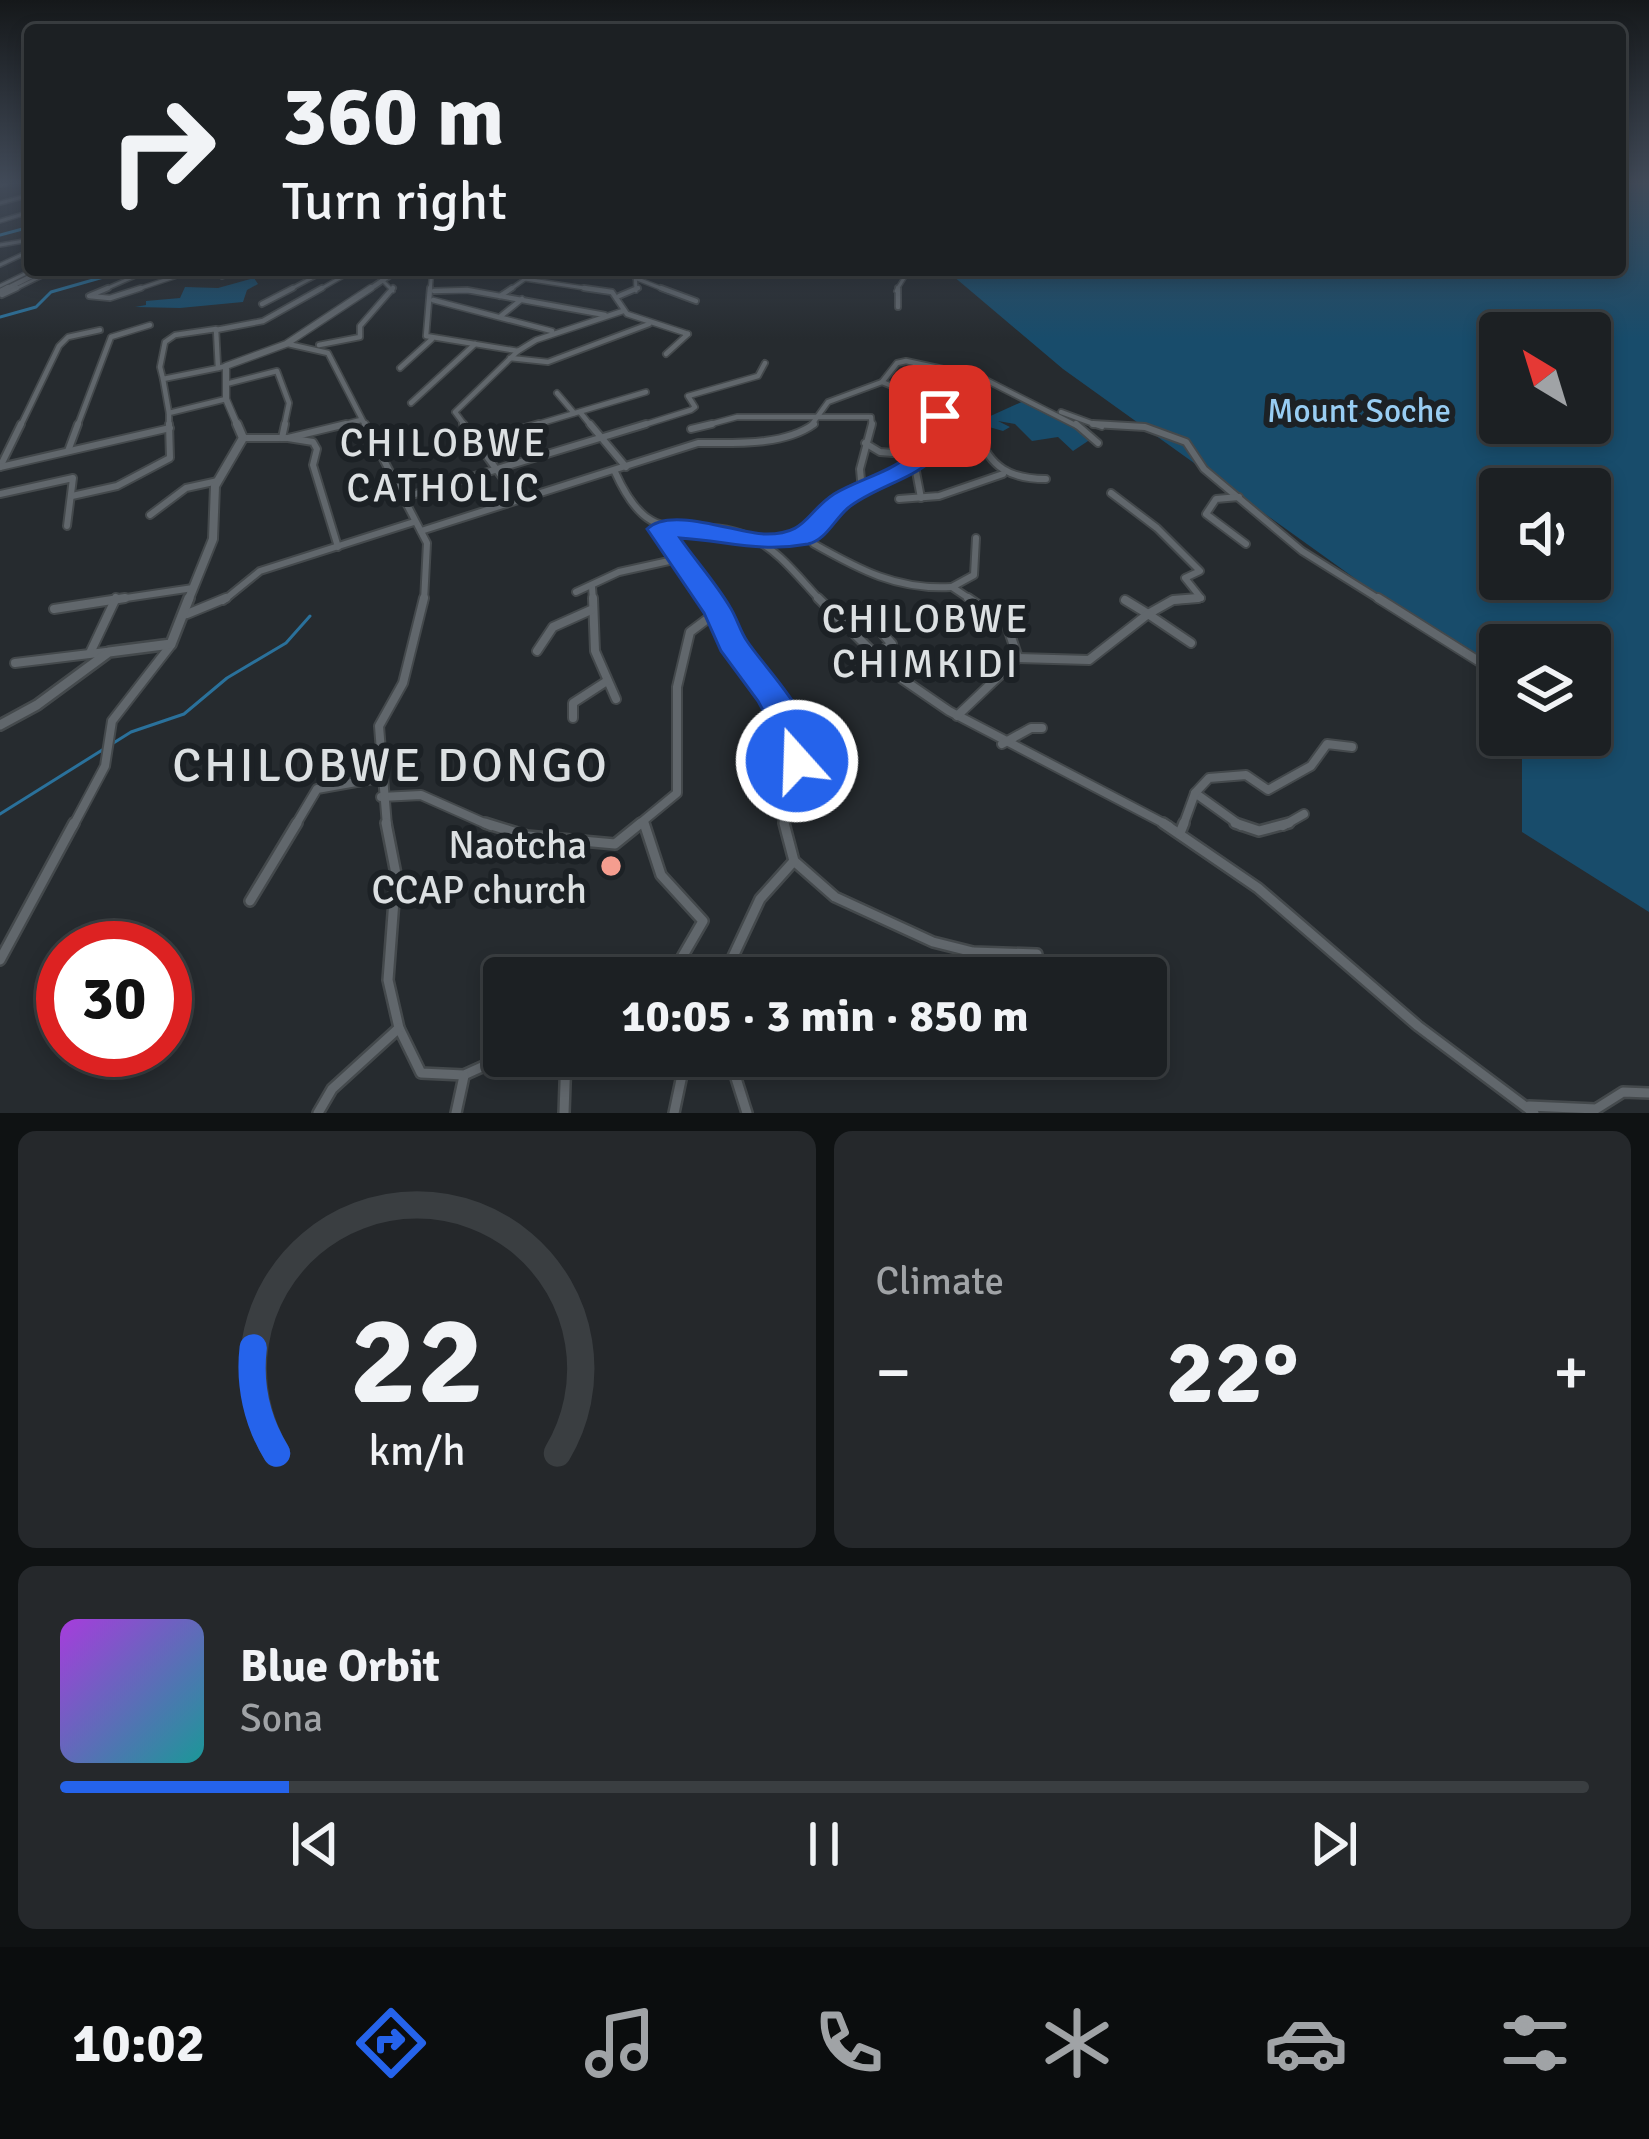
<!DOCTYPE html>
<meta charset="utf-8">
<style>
:root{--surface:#1c2023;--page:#25282b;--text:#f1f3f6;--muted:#a0a3a6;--line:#3a3e41;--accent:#2563eb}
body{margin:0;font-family:Signika,sans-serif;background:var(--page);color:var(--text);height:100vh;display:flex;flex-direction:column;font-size:45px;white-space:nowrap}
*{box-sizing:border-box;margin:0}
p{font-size:39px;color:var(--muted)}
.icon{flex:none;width:66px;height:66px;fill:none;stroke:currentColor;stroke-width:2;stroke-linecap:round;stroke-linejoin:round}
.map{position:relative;height:1113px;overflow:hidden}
.sheet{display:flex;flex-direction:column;gap:18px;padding:18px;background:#0f1213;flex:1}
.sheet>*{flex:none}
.guide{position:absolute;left:24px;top:24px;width:1602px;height:252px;border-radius:12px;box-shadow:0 6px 18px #0003,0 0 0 3px var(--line);background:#1c2023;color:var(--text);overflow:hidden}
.needle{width:78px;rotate:322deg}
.tools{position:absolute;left:1479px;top:312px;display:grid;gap:24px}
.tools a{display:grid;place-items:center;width:132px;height:132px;border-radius:12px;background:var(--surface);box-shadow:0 6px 18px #0003,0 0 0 3px var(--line);font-size:60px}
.speed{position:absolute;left:36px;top:921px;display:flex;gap:24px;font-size:60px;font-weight:700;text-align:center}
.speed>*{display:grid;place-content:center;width:156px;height:156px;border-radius:50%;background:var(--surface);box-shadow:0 6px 18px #0003,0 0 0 3px var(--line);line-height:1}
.speed .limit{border:18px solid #d22;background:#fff;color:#111}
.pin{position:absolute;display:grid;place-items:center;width:102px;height:102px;color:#fff;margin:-51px;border-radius:24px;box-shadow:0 6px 18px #0006}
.me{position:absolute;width:132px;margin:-66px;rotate:340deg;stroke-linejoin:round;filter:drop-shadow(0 0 9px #0008)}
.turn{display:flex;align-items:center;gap:42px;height:252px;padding:0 60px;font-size:54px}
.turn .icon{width:156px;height:156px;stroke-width:2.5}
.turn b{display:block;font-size:84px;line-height:102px}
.big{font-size:90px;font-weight:700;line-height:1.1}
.sheet .card{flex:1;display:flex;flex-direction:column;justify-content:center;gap:18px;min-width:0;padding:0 42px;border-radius:18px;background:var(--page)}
.sheet .dial{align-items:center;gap:0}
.dial svg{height:312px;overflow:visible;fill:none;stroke:var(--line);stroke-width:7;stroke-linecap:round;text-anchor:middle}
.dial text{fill:var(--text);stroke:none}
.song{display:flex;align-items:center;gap:36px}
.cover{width:144px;height:144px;border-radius:18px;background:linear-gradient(135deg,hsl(280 70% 55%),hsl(180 70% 35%))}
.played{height:12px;border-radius:6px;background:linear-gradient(90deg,var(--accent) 15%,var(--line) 15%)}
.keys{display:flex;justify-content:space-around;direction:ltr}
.heat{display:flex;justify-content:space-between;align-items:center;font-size:66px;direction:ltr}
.sheet .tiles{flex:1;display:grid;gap:18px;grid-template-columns:1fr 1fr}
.card:last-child{grid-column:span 2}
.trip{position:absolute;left:483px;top:957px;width:684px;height:120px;border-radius:12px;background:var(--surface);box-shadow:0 6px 18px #0003,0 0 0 3px var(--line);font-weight:700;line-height:120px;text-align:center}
.dock{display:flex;height:192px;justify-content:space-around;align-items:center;background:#0b0d0e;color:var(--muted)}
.dock .icon{width:84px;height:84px}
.dock .active{color:var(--accent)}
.dock b{font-size:54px;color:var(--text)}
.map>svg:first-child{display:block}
.green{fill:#184c6b;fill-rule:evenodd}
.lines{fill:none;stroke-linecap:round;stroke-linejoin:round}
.stream{stroke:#2a719b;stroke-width:3}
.minor-far4-casing{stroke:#44494c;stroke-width:6}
.minor-far3-casing{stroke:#44494c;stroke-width:8}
.minor-far2-casing{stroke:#44494c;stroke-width:10}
.minor-far1-casing{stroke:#44494c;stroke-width:12}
.minor-casing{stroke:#44494c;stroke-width:14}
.tertiary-far3-casing{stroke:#44494c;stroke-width:8}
.tertiary-far2-casing{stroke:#44494c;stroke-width:9}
.tertiary-far1-casing{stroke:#44494c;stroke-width:12}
.tertiary-casing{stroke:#44494c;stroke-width:14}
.minor-far4{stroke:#61676c;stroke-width:3}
.minor-far3{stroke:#61676c;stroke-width:4.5}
.minor-far2{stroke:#61676c;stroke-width:6}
.minor-far1{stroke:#61676c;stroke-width:8}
.minor{stroke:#61676c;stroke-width:9}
.tertiary-far3{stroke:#61676c;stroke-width:4.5}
.tertiary-far2{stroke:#61676c;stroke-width:6}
.tertiary-far1{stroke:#61676c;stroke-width:8}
.tertiary{stroke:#61676c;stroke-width:9}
.route{fill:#2563eb;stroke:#184099;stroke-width:3}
.poi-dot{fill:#f59d8f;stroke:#1c2125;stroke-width:4.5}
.labels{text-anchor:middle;stroke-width:12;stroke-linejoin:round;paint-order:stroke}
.park-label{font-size:33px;fill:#98cdf3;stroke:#1c2125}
.quarter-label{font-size:39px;letter-spacing:3px;fill:#dce0e2;stroke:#1c2125}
.near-poi-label{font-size:39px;fill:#dce0e2;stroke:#1c2125;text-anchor:end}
.near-quarter-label{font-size:48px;letter-spacing:3px;fill:#dce0e2;stroke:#1c2125}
</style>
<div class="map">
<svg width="1649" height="1113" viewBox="0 0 1649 1113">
<rect width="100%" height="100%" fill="#262b2f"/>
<g class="green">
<path d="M1620,184H1649V912L1522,832V735H1590V645H1500V673L1424,628L1063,369L946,270H1620ZM1500,333H1590V423H1500ZM1500,489H1590V579H1500Z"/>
<polygon points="254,278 258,284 247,290 243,302 180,308 135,307 146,305 146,301 180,298 185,287 218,288"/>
<polygon points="1026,400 1055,412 1091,439 1073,451 1058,437 1032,441 1015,424 998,421 1010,427 1003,431 975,423"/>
</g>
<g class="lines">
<g class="stream">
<polyline points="0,235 30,227"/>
<polyline points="0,317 36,307 51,292 128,270"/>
<polyline points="0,814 131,732 184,714 227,678 286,643 310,616"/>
</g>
<g class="minor-far4-casing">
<g id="minor-far4">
<polyline points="0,185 6,184"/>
<polyline points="0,203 30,195"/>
<polyline points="0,221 30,212"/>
<polyline points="0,245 30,240"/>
<polyline points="0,265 30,251"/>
<polyline points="366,270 383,277"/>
<polyline points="635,270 636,291"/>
<polyline points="222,277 242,270"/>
<polyline points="635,278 668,291"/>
<polyline points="382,280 393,291"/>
<polyline points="0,286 33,270"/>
<polyline points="11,291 54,270"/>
<polyline points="101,291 149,270"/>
<polyline points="132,291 195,270"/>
<polyline points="287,291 327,270"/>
<polyline points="317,291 354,270"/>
<polyline points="430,291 432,270"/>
<polyline points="442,291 471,291"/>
<polyline points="508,291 525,279 604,291"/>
<polyline points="896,291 909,270"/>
</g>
</g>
<g class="minor-far3-casing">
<g id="minor-far3">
<polyline points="108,288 89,296 110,298 141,288"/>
<polyline points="430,288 426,336 518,351 536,340 623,311"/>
<polyline points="584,288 612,292 627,314 688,334"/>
<polyline points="661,288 696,301"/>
<polyline points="434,291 467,290 605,315"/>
<polyline points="2,295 17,288"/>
<polyline points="500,296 512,288"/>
<polyline points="619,296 638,288"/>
<polyline points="433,300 552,331"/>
<polyline points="262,304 293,288"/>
<polyline points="898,307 898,288"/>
<polyline points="501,316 522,299"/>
<polygon points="216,329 218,368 163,379 160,367 165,342 175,335"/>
<polyline points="216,330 263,321 322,288"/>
<polyline points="288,344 328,353 366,427"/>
<polyline points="319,345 360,337 360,326 393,288"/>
<polyline points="666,354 688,334"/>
<polyline points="510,358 548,362 649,324"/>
<polyline points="218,368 226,366"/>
<polyline points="400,368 432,339"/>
<polyline points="163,379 169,413"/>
<polyline points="882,382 943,406 942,427"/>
<polyline points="226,384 277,371 289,403 284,427"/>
<polyline points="557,393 574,413"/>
<polyline points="411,403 475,344"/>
<polyline points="943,408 984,412"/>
<polyline points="580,412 592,427"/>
<polyline points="1061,412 1102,427"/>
<polyline points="942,423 954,427"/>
<polyline points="20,427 59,346 68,337 100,330"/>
<polyline points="77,427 111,337 150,325"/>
<polyline points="169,427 169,413 226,399"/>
<polyline points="334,427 361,420"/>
<polyline points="466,427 455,412 518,351"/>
<polyline points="528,427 646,392"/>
<polyline points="637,427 691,410 695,407 688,396 758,376 765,363"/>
<polyline points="700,427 737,417 871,417 872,427"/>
<polyline points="810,427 828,402 882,382 897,363 906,361 980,377 1079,427"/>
</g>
</g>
<g class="minor-far2-casing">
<g id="minor-far2">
<polyline points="365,424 427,543 424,601"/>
<polyline points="463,424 519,500"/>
<polyline points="590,424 626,467"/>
<path d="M944,424L978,434C990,468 1011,479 1046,479"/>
<polyline points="1076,424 1098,443"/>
<polyline points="1093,424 1145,427 1186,442 1204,469 1302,551 1382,601"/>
<polyline points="691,429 712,424"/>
<polyline points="243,438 288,438 346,424"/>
<polyline points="282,438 285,424"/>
<polyline points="288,438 313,442 317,449 313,465 338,547"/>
<polyline points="476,442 539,424"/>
<polyline points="865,443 880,452 919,455"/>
<polyline points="68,451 78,424"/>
<polyline points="914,461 921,498"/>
<polyline points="0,467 21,424"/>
<polyline points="0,467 170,428"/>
<path d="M615,472C654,559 686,510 750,537C778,549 800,579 821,601"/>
<polyline points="862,491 860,469 872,424"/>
<polyline points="1111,493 1157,528 1200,571 1185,578 1201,598"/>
<polyline points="0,494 73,478 67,526"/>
<polyline points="72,496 117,486 170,458 169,424"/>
<polyline points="1239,497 1216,499 1206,514 1246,544"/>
<polyline points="402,498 646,424"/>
<polyline points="899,499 939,496 1003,474"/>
<polyline points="150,515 186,488 218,481"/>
<polyline points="660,529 711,601"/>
<path d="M421,531L698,443C734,443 784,446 814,424"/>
<path d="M808,536L814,544C860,570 897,590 951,587"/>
<path d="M762,542C775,540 797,542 809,535C822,528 829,510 841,501C871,479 939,469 942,424"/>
<polyline points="592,587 593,601"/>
<polyline points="576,592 619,572 678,559"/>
<polyline points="106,601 193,588"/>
<polyline points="223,601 260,571 414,522"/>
<polyline points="973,601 952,587 974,575 976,538"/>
<polyline points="1171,601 1201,598"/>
</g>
</g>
<g class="minor-far1-casing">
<g id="minor-far1">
<polyline points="593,598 595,651 616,699"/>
<polyline points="709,598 732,644 770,693 796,739 797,761 783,817 785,826"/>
<polyline points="818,598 895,674 949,711 1169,826"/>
<polyline points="968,598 1007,625 1018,658"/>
<polyline points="1378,598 1491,669"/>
<polyline points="1125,600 1148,614 1173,600 1198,598"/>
<polyline points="54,609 125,598"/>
<polyline points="187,614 226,598"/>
<polyline points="537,651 553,627 591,610"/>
<polyline points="90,653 116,598"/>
<polyline points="872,657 892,644 877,627"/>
<polyline points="1018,658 1089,660 1148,614 1191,643"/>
<polyline points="15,663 106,652"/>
<polyline points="957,716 1018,658"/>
<polyline points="573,718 573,703 607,681"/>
<polyline points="1002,744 1031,728 1042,728"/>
<polyline points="1195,793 1241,826"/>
<polyline points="381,797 421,795 491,826"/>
<polyline points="73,826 105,766 112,721 171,645"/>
<polyline points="295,826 317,789 379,778"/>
<polyline points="387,826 379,726 403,683 424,598"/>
<polyline points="637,826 677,793 677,687 690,632 718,611"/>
<polyline points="1183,826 1195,793 1209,778 1246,775 1268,790 1311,766 1327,744 1352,747"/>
<polyline points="1283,826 1304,814"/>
</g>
</g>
<g class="minor-casing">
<g id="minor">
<polyline points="386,823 396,874 388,980 399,1028 421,1073 464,1075 506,1056"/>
<polyline points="485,823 527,836 615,844 641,823"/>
<polyline points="644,823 661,875 703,921 670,978"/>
<polyline points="784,823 794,861 835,897 933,942 973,952 1037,954"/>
<polyline points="1163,823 1258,888 1418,1026 1534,1113"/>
<polyline points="1235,823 1259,831 1289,823"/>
<polyline points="1180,833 1184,823"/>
<polyline points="250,901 297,823"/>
<polyline points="0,960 74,823"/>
<polyline points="723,978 760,899 794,861"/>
<polyline points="729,1056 747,1113"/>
<polyline points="1529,1106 1596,1109 1623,1092 1649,1093"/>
<polyline points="318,1113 332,1089 399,1028"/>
<polyline points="456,1113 464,1076"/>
<polyline points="564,1113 566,1056"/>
<polyline points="674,1113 686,1056"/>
</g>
</g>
<g class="tertiary-far3-casing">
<g id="tertiary-far3">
<polyline points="2,291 44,270"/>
<polyline points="367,291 398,270"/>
</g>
</g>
<g class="tertiary-far2-casing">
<g id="tertiary-far2">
<polyline points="0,292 8,288"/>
<polyline points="238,427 226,399 226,366 286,344 371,288"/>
</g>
</g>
<g class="tertiary-far1-casing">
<polyline id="tertiary-far1" points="188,601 213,539 215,486 243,438 237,424"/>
</g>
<g class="tertiary-casing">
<polyline id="tertiary" points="0,725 37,705 109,652 171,644 189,598"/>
</g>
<use href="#minor-far4" class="minor-far4"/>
<use href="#minor-far3" class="minor-far3"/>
<use href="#minor-far2" class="minor-far2"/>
<use href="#minor-far1" class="minor-far1"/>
<use href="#minor" class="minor"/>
<use href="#tertiary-far3" class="tertiary-far3"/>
<use href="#tertiary-far2" class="tertiary-far2"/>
<use href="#tertiary-far1" class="tertiary-far1"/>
<use href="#tertiary" class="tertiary"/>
</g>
<linearGradient id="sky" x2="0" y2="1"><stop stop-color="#15181a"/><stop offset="0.54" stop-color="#414a58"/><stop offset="1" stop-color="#414a58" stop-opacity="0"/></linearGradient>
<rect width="1649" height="339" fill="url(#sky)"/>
<path class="route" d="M940,410L951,416C954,474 883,479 848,508C834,520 826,540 808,544C759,553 728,541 680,538C696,561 716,583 730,607C737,618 740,631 747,641C768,673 830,730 809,771L797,775L785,771L779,740L758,701L721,651L704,613L647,529C670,506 736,533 764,534C807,535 805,513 834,494C868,473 930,465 929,416Z"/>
<circle class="poi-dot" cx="611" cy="866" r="12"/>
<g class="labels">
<g class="park-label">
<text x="1359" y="422">Mount Soche</text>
</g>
<g class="quarter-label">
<text x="444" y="456">CHILOBWE<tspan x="444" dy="45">CATHOLIC</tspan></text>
<text x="926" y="632">CHILOBWE<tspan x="926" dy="45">CHIMKIDI</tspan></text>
</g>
<g class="near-poi-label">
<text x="587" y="858">Naotcha<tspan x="587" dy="45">CCAP church</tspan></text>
</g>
<g class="near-quarter-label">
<text x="391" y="781">CHILOBWE DONGO</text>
</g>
</g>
</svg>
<div class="tools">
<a><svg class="needle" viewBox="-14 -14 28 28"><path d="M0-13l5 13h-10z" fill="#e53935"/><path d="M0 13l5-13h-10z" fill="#a0a3a6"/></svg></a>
<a><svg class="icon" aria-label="sound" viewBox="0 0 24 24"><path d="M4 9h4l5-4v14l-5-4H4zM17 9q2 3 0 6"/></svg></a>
<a><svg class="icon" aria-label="layers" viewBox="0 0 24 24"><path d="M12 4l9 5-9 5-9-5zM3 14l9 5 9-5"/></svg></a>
</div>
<div class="speed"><div class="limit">30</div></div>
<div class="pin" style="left:940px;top:416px;background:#d93025"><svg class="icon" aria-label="arrive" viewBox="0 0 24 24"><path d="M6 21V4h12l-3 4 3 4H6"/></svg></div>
<svg class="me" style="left:797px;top:761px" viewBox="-20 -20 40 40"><circle r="17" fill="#2563eb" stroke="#fff" stroke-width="3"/><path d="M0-11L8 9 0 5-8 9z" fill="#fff"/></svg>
<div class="trip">10:05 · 3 min · 850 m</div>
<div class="guide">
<div class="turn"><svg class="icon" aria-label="right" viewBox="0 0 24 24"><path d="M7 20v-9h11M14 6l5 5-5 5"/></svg><div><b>360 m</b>Turn right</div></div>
</div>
</div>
<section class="sheet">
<div class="tiles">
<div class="card dial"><svg viewBox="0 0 100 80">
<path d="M14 69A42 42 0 1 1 86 69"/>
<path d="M14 69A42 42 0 0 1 8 42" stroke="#2563eb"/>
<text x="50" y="56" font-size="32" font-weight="700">22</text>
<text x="50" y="72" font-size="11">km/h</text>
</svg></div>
<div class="card"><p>Climate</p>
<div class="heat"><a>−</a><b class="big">22°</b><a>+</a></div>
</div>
<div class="card">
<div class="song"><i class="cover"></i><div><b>Blue Orbit</b><p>Sona</p></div></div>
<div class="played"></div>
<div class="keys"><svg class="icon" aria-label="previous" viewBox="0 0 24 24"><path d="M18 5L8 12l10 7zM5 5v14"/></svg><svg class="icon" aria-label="pause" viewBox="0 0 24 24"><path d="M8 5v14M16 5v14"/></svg><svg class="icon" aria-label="next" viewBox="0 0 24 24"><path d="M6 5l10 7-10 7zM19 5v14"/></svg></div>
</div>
</div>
</section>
<nav class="dock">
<b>10:02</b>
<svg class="icon active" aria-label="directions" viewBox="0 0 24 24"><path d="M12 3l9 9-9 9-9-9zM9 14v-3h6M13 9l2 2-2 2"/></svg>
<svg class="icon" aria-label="music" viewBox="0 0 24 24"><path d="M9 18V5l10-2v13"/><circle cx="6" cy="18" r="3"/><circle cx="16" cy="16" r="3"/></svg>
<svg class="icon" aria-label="phone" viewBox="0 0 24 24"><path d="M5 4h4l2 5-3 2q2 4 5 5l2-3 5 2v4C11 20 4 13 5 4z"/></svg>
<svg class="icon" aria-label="climate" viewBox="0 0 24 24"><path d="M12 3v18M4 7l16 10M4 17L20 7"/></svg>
<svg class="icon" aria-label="car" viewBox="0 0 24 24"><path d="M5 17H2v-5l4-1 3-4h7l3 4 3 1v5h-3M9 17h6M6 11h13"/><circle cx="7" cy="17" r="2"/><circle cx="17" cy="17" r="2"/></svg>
<svg class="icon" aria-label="filters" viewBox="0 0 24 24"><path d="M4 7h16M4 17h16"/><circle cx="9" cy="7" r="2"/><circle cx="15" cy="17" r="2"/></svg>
</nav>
